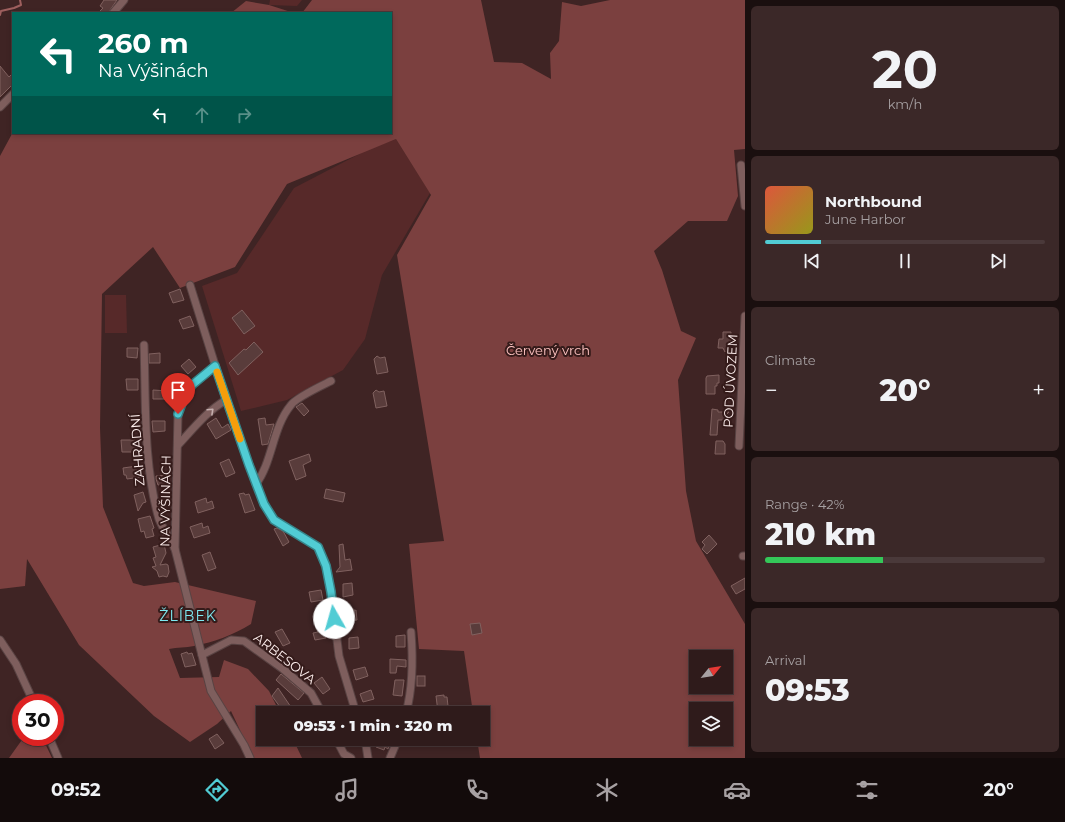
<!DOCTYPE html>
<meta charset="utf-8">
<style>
:root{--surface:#2f1b1b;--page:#3b2828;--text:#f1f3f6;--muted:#a7a1a3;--line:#4a393a;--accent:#51ccd4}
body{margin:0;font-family:Montserrat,sans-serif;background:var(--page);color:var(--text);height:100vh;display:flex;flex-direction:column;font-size:15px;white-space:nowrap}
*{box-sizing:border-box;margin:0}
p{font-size:13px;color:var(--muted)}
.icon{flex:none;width:22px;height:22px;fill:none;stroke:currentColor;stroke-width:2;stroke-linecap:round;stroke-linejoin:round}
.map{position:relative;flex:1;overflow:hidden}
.details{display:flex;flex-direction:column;gap:6px;padding:6px;background:#1a0f0f;width:320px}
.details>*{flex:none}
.top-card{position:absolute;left:12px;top:12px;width:380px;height:122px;border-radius:0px;box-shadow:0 2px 6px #0003,0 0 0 1px var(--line);background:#00695c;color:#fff;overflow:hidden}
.needle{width:26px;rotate:60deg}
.controls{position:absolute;left:689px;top:650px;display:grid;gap:8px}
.controls a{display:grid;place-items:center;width:44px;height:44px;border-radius:0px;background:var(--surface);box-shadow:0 2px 6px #0003,0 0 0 1px var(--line);font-size:20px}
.speed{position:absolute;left:12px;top:694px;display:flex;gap:8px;font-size:20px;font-weight:700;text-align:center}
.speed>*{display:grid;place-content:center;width:52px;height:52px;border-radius:50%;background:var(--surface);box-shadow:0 2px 6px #0003,0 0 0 1px var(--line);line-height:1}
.speed .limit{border:6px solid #d22;background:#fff;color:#111}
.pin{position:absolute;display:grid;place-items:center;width:34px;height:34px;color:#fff;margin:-41px -17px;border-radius:50% 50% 50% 0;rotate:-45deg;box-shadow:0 0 4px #0007}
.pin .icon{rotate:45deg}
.me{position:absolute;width:44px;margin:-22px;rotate:353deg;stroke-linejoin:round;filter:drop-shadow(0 0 3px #0008)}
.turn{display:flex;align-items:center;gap:14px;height:84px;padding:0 20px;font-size:18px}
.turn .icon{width:52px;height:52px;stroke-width:2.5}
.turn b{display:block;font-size:28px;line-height:34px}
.lanes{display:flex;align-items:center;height:38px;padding:0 20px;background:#0003;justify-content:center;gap:20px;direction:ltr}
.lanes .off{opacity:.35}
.big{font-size:30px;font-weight:800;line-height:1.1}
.details .widget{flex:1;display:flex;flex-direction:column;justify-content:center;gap:6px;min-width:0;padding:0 14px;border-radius:6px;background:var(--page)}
.details .dial{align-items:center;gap:0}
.dial b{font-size:52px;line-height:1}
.song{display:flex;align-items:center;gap:12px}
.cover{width:48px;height:48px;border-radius:6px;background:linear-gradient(135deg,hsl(10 70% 55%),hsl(60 70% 35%))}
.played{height:4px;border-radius:2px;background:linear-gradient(90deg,var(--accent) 20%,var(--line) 20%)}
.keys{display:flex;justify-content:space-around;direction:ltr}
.heat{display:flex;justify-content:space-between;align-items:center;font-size:22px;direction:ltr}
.charge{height:6px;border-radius:3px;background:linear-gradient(90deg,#34c759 42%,var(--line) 0)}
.trip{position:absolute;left:256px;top:706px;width:234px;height:40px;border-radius:0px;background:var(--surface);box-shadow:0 2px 6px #0003,0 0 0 1px var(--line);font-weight:800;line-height:40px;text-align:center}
.menu{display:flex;height:64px;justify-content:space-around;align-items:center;background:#130b0b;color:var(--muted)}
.menu .icon{width:28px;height:28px}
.menu .selected{color:var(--accent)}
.menu b{font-size:18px;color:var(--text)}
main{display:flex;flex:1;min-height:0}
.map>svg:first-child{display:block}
.green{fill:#572929}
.forest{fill:#7b403f;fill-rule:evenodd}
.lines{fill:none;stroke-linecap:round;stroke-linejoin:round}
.stream{stroke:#9e5f5e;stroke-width:2}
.building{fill:#593c3b;stroke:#80615f}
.minor-casing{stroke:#594343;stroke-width:9}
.minor{stroke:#7e5e5d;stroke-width:7}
.oneway{stroke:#c5aead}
.route-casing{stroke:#35858a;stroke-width:10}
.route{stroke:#51ccd4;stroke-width:7}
.slow{stroke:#f59e0b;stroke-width:7}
.labels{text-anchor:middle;stroke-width:4;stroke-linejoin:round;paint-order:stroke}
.park-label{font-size:13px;fill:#ffc4c2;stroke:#351b1a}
.street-label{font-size:13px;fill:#fff0ef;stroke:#351b1a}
.neighbourhood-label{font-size:14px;letter-spacing:1px;fill:#7eeaf2;stroke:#351b1a}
</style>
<main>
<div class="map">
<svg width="745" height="758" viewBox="0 0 745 758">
<rect width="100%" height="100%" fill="#3f2424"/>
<g class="green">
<polygon points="270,0 302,0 297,6 269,5"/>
<polygon points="396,139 430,193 382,275 365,339 343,370 287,400 241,411 202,286 237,273 294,188 367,150"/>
<polygon points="105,295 126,295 127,333 105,333"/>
</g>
<g class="forest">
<path d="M312,0H481L494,62L522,63L551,79L550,53L559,41L562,2L581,6L610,0H745V149L734,150L738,196L727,221H688L654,251L662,270L681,331L696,338L678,380L686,491L696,541L745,624V758H480L477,739H483V713H473L464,651L419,649L409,544L444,541L397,255L431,195L396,139L287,184L235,267L180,288L153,247L102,294L100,428L103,507L133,583L144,586L175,582L256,601L251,624C233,635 214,642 194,646C186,648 177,647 169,649L180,678L219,677L224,660L248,669L269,691L280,713H263V739H293L302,758H253L231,711L217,724L190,742L154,716L79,645L27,559L25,586L0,589V156L13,132V133H391V13H302ZM696,657H726V687H696ZM696,709H726V739H696Z"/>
<polygon points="246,1 269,5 294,13 231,13"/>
<polygon points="24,737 42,737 52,758 9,758"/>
</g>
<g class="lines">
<polyline class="stream" points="0,15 1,11 14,8 21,5 20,0"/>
</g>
<g class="building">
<polygon points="104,0 117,0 108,13 98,13 103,8 100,6"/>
<polygon points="0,66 9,77 13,73 13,84 0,97"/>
<polygon points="180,289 184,300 173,303 169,293"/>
<polygon points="242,310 255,326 244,334 232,318"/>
<polygon points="190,316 194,326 183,329 179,320"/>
<polygon points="723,332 731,332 730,347 725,352 723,348 718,348 719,339 723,339"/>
<polygon points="254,342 263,352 238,375 229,363 244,349 246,350"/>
<polygon points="127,348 138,348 137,358 127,357"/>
<polygon points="160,353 160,363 149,363 149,354"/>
<polygon points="377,356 380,358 385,357 388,372 377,374 374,359"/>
<polygon points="189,359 196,367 188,374 181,366"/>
<polygon points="719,375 719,383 717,383 717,386 715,386 715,394 706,394 706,378 707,376"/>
<polygon points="126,379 138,379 138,390 127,390"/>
<polygon points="153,390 168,391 168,399 153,399"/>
<polygon points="376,390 379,392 384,391 387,406 376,408 373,393"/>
<polygon points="302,403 309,411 304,416 296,407"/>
<polygon points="712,409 718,410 718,412 729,412 725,416 725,420 718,420 717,435 710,435"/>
<polygon points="216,418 222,428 228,424 231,430 216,439 207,424"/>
<polygon points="265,418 266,425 274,424 268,444 262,445 258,419"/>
<polygon points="152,421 165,421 165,431 153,432"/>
<polygon points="121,440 135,440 136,443 137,443 138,452 122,452"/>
<polygon points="716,441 723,441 725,444 725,454 715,454"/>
<polygon points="309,454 311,461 303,465 306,476 296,480 289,461"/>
<polygon points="229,459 235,473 226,477 220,463"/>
<polygon points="137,466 137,470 139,470 141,477 127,479 126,475 124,475 123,468"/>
<polygon points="167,475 168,484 158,485 156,479 156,476"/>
<polygon points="326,489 345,493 343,502 324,498"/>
<polygon points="143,492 146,502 143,503 138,511 134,495"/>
<polygon points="244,493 245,495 249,494 255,510 245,513 239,494"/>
<polygon points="206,498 207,503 212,501 214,508 198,513 195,502"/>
<polygon points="150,516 154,528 152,529 154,536 146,538 144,531 141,532 138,519"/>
<polygon points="202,523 203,528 208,526 210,533 194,538 190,527"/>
<polygon points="277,528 283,531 289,542 283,546 274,529"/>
<polygon points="709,535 717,544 707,554 702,549 705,545 702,542"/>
<polygon points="164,544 166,553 160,565 166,564 168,565 169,572 167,577 163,576 159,577 157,571 152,567 156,566 153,558 156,557 153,547"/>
<polygon points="343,544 345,560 350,559 352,570 336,572 340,567 339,545"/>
<polygon points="210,552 216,568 208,571 202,555"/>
<polygon points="745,578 745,589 736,594 731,586"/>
<polygon points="352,583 353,595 343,597 343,584"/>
<polygon points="321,590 323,600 311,602 309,592"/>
<polygon points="354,609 354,611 356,610 357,620 347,621 346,610"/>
<polygon points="323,622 326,638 315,640 313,633 318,632 317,623"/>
<polygon points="480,623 482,633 472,635 470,624"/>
<polygon points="282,629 290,643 283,646 275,632"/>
<polygon points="405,635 405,647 396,647 396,636"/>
<polygon points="358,637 359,648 349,649 349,638"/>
<polygon points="187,652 188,654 192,653 196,665 185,667 181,654"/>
<polygon points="390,659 406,660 406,667 397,666 396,673 390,673"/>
<polygon points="365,667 368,676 356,680 353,670"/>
<polygon points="281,674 304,693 298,700 276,680"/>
<rect x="417" y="676" width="8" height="10"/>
<polygon points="322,677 330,689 323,694 314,683"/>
<polygon points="395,680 404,680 402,696 393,695"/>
<polygon points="278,688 295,713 287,713 282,706 280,707 272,696"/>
<polygon points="371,690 374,699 363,702 360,694"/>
<polygon points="444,695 444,697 447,697 448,706 445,706 446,711 438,712 436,696"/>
<polygon points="217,734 224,743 215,749 209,739"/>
<polygon points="379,739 391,739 388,749 385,747 384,750 376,747"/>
</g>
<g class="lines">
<g class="minor-casing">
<g id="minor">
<polyline points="113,13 124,0"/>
<polyline points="0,107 13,94"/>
<polyline points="741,165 745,206"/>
<polyline points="190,285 226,400 249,465 264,504 274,520 318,547 326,566 331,592 339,656 356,713"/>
<path d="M144,345C146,401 143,464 159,519C163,529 170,539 175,549"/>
<polyline points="215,366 192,385 184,398 178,414 175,549 211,691 244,745 250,758"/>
<path d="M178,445C193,429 207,411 226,400"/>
<polyline points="739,446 745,316"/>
<path d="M256,484C273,461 272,428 291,405C297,397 321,386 331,381"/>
<polyline points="743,556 745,556"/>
<polyline points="0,640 16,664 34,703"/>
<polyline points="202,655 231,640 244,641 283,669 311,693 322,713"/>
<path d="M406,713C413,687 413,658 411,632"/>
<polyline points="49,737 58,758"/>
<polyline points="336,739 344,754 351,758"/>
<polyline points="365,739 368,758"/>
<polyline points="390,758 398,739"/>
</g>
</g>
<use href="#minor" class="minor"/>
</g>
<defs><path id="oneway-chevron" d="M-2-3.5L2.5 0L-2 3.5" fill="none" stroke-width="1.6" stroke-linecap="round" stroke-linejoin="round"/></defs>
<use class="oneway" href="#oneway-chevron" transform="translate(211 411) rotate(-43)"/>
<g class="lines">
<g class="route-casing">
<polyline id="route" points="178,414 184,398 192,385 215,366 249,465 264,504 274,520 318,547 326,566 331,592 334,618"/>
</g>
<use href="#route" class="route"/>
<polyline class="slow" points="217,372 240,439"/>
</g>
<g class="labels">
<g class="park-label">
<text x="548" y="355">Červený vrch</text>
</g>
<g class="street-label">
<text transform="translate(730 381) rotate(-87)" y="5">POD ÚVOZEM</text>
<text transform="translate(137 450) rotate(-94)" y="5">ZAHRADNÍ</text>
<text transform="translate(165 501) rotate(-89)" y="5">NA VÝŠINÁCH</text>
<text transform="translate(285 658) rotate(38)" y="5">ARBESOVA</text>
</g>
<g class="neighbourhood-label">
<text x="188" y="621">ŽLÍBEK</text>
</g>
</g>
</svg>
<div class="controls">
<a><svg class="needle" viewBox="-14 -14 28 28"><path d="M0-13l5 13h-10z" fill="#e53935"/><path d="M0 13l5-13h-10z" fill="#a7a1a3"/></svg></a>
<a><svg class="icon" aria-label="layers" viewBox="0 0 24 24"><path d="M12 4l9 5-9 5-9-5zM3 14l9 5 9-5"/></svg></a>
</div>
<div class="speed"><div class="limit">30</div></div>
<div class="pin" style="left:178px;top:414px;background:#d93025"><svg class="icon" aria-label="arrive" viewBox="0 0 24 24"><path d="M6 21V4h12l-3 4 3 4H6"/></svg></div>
<svg class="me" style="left:334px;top:618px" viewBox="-20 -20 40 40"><circle r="19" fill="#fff"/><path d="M0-13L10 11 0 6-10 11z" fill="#51ccd4"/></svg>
<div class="trip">09:53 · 1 min · 320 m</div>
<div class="top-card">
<div class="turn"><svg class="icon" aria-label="left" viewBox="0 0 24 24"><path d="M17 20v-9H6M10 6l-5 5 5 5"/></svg><div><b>260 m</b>Na Výšinách</div></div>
<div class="lanes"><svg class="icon" aria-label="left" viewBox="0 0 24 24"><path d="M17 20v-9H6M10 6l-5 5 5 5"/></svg><svg class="icon off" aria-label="ahead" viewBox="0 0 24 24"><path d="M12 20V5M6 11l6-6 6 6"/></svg><svg class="icon off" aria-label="right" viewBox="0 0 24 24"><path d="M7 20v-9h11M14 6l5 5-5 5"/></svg></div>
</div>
</div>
<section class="details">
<div class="widget dial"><b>20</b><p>km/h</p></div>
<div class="widget">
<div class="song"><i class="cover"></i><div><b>Northbound</b><p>June Harbor</p></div></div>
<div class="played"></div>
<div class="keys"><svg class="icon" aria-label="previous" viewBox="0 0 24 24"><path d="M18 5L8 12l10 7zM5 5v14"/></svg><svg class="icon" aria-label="pause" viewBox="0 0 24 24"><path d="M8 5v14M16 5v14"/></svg><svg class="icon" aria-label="next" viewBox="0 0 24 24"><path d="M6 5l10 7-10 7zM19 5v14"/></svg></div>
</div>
<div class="widget"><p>Climate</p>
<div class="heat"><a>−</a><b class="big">20°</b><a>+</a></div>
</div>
<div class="widget"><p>Range · 42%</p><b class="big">210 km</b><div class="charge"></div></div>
<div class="widget"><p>Arrival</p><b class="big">09:53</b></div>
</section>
</main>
<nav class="menu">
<b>09:52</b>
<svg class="icon selected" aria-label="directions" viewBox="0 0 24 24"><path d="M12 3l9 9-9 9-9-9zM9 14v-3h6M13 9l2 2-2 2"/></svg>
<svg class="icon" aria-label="music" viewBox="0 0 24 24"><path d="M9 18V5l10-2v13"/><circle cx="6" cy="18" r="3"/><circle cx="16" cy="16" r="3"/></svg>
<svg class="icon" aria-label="phone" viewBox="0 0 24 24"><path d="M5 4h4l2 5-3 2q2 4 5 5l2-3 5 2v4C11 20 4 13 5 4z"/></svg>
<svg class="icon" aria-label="climate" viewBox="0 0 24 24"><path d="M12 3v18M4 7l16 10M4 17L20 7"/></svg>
<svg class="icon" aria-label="car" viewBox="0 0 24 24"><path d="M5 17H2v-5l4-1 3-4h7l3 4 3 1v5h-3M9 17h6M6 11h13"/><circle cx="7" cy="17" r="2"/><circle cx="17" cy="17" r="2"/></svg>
<svg class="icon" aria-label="filters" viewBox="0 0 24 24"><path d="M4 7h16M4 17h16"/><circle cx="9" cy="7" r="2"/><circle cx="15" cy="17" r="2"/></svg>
<b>20°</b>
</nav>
